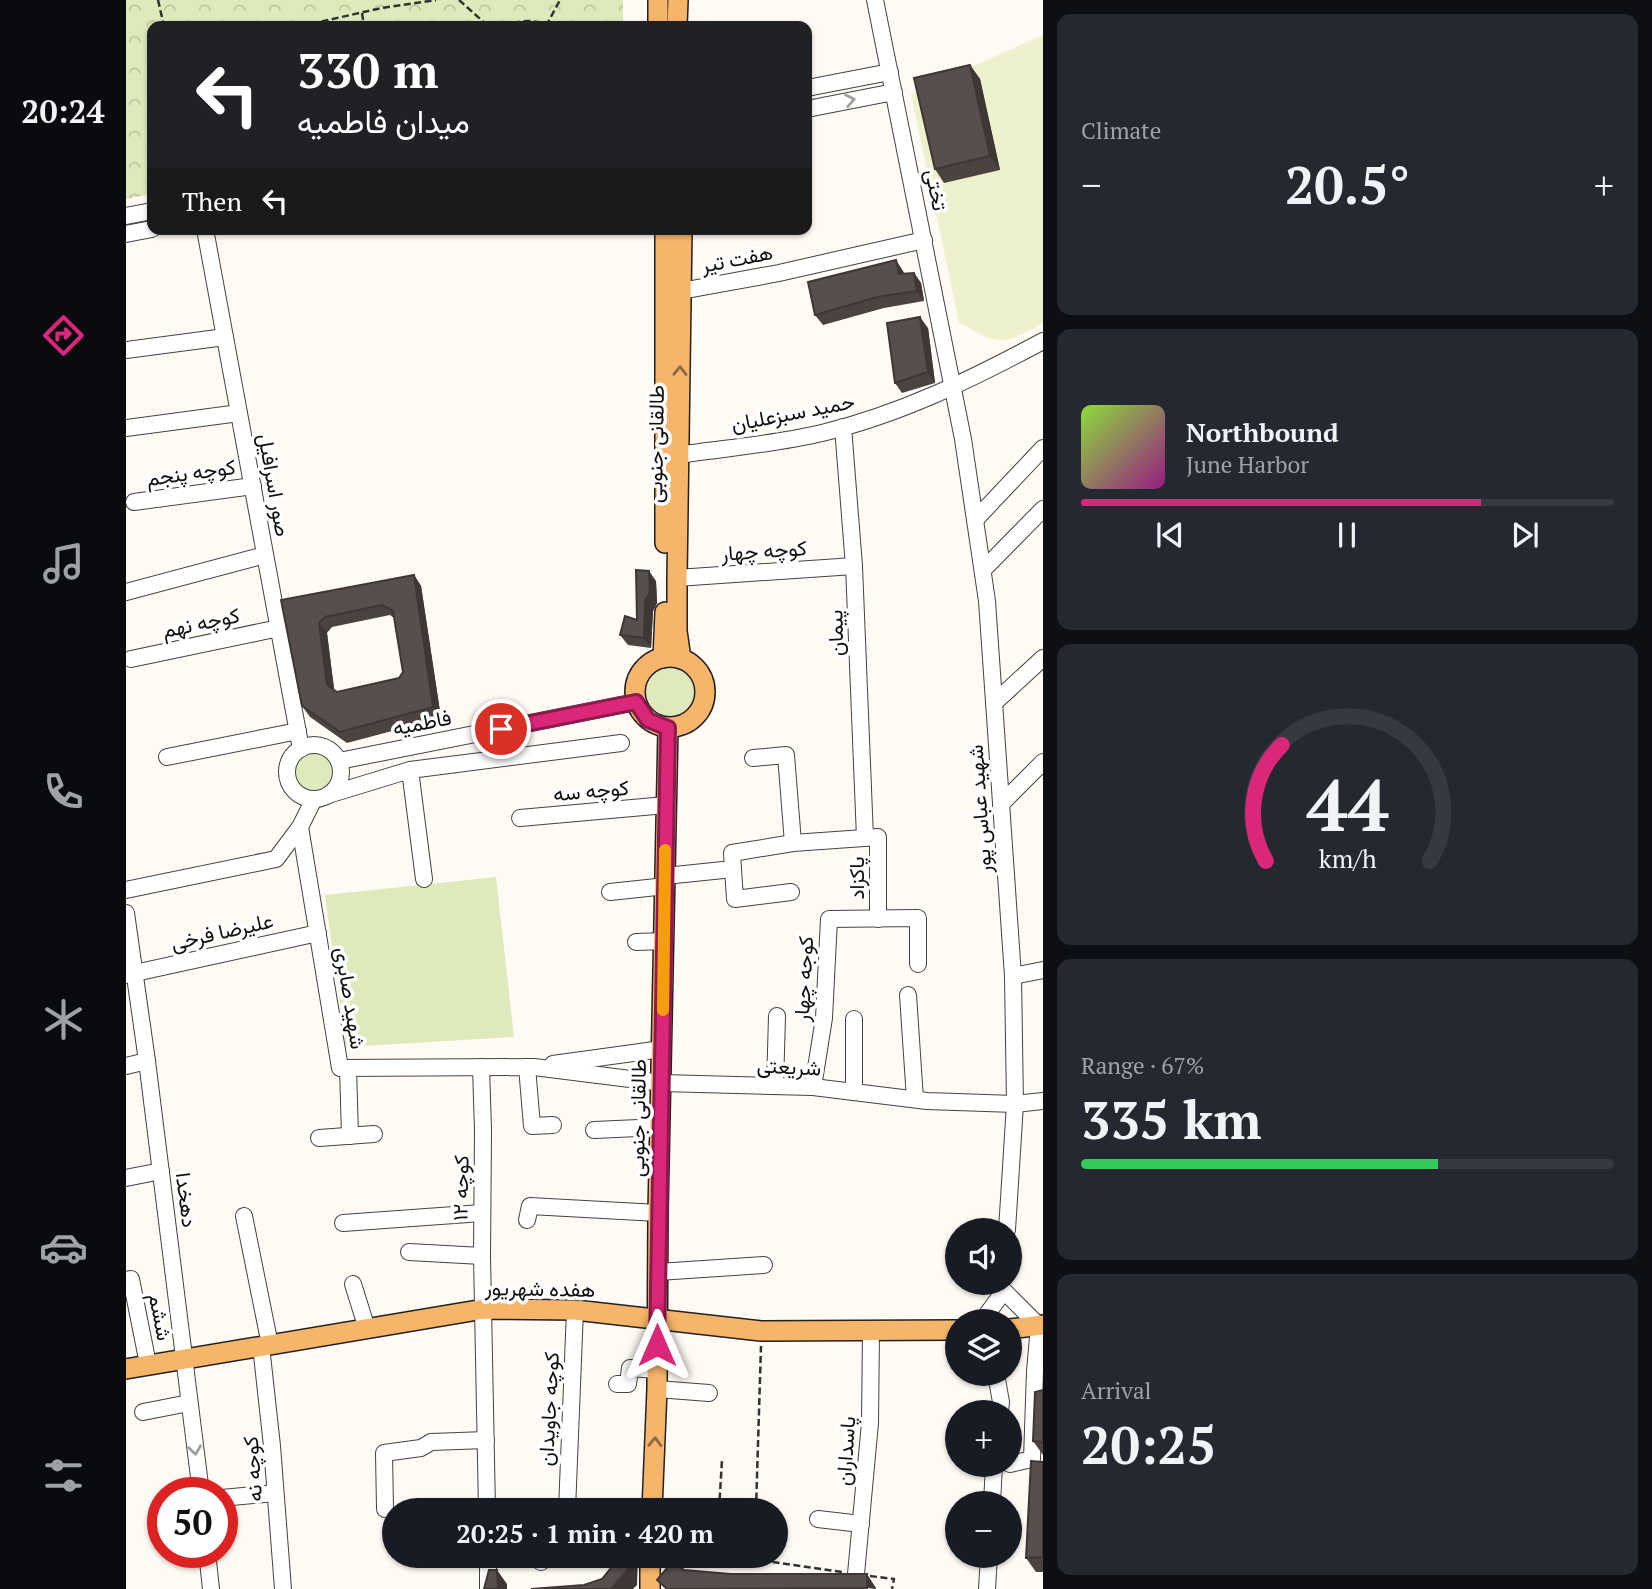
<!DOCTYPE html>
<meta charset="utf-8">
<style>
:root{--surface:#171b24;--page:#242831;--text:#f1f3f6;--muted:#9ea1a6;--line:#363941;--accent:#db2777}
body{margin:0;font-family:"PT Serif",Vazirmatn,serif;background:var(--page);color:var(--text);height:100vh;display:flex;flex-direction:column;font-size:26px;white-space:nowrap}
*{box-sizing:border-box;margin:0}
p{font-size:23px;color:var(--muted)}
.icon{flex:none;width:38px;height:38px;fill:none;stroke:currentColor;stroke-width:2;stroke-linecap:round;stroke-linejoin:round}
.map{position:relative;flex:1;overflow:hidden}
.details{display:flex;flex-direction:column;gap:14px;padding:14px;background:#0d0f14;width:609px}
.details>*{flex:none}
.banner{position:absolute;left:21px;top:21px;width:665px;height:214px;border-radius:14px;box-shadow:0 2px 5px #0004;background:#202124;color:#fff;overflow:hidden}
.tools{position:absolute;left:819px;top:1218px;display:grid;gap:14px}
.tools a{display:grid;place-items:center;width:77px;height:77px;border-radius:50%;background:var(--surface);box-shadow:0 2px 5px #0004;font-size:35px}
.speed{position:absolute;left:21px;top:1477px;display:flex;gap:14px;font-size:35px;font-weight:700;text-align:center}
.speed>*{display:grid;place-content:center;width:91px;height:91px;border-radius:50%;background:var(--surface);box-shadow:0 2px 5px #0004;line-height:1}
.speed .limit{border:10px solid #d22;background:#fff;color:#111}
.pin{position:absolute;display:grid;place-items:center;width:60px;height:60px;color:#fff;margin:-30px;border:4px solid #fff;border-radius:50%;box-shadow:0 2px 7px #0007}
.me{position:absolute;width:77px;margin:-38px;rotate:0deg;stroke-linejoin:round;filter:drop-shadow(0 0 5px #0008)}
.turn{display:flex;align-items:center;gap:24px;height:147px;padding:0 35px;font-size:32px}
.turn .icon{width:91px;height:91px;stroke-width:2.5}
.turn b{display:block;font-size:49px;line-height:60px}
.then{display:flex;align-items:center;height:66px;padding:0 35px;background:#0003;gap:14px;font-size:26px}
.big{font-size:52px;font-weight:800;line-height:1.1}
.details .tile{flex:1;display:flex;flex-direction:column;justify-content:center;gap:10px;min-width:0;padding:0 24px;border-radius:14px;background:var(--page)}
.details .dial{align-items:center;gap:0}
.dial svg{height:182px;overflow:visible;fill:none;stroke:var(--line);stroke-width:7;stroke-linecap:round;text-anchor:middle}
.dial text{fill:var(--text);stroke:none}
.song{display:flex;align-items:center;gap:21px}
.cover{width:84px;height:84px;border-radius:10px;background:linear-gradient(135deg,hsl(90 70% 55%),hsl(310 70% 35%))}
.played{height:7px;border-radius:4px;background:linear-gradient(90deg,var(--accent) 75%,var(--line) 75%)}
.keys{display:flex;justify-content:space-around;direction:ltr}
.heat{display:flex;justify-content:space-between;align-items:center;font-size:38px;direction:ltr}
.charge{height:10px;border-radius:5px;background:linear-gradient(90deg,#34c759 67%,var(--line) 0)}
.trip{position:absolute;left:256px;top:1498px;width:406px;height:70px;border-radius:35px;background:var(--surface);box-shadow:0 2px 5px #0004;font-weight:800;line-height:70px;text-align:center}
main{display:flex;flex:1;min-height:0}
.menu{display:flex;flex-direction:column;width:126px;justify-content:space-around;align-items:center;background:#090b0e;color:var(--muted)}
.menu .icon{width:49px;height:49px}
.menu .current{color:var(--accent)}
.menu b{font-size:32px;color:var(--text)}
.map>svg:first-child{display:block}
.grass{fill:#deeabc}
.park{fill:url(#park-crowns)}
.pitch{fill:#edf1ce}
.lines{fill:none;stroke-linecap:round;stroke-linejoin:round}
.minor-casing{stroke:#434343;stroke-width:18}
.major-casing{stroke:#212121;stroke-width:22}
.path{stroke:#323232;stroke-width:2.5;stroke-dasharray:7 3.5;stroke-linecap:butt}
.minor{stroke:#fff;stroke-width:16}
.major{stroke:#f7b46b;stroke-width:19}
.wall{fill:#4c4341;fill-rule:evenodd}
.shaded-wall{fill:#3e3735}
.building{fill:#584e4c;stroke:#3e3735;stroke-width:2;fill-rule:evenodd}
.oneway{stroke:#9f9f9f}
.oneway2{stroke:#8f6a42}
.route-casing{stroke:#8e194d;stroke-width:18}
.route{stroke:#db2777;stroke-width:12}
.slow{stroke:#f59e0b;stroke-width:12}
.labels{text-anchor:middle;stroke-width:7;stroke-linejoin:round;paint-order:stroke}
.street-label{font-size:21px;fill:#101010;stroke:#fff}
</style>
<main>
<nav class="menu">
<b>20:24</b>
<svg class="icon current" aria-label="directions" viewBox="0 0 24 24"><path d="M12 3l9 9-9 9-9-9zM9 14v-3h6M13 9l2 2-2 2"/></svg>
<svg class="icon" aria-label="music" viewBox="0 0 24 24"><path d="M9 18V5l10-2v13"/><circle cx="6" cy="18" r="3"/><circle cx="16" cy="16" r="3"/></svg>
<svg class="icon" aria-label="phone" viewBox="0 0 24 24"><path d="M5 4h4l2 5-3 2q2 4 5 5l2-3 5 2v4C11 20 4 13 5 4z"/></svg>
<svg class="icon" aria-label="climate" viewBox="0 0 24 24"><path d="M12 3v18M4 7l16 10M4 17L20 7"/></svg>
<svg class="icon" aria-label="car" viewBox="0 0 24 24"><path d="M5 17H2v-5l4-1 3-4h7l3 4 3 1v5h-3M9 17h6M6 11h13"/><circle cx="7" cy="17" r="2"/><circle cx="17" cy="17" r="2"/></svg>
<svg class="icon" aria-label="filters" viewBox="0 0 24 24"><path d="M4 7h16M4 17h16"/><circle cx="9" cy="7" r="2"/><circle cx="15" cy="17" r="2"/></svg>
</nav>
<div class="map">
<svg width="917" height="1589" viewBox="0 0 917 1589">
<defs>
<pattern id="park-crowns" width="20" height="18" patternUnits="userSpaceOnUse" patternTransform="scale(1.75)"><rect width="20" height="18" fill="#deeabc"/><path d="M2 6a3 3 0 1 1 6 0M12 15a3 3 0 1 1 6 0" fill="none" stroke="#bdc8a1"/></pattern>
</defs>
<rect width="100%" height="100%" fill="#fffaf3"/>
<g class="grass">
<circle cx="544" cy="694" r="27"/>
<circle cx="188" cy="772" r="19"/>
<polygon points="370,877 388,1037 220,1047 199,895"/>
</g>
<polygon class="park" points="0,0 497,0 497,26 26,26 26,194 0,199"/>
<path class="pitch" d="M917,35V323C877,345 873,347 833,322L785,94Z"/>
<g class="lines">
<g class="minor-casing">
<g id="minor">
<polyline points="749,0 837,439 861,601 887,976 889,1104 881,1230"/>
<polyline points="681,88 764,72"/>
<polyline points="681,109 768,92"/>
<polyline points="0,216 26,211"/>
<polyline points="79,229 175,749"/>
<polyline points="0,234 26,229"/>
<polyline points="555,291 653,273 798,240"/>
<polyline points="0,350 99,337"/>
<polyline points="717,427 728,566 739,838"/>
<polyline points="0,428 113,413"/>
<path d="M553,455C600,448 650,444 696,433C775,414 846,379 917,341"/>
<polyline points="8,502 127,486"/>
<polyline points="849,520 917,448"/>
<polyline points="857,570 917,509"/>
<polyline points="551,578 728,566"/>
<polyline points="0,592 139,555"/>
<polyline points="5,659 153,628"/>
<polyline points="868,703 917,658"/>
<circle cx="188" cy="772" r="27"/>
<polyline points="41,757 172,731"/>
<polyline points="627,758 660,755 667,843"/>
<polyline points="213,761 510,702"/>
<polyline points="284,770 298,879"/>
<polyline points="202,795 284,770 495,743"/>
<polyline points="875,804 917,762"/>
<polyline points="394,818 540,805"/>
<polyline points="174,827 214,1068 408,1067 536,1083 687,1087 801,1101 889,1104 917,1101"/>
<polyline points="607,869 609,899 665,892"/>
<polyline points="539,876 607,869 606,853 667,843 752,837 752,919"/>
<polyline points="0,890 150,859 174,827 188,799"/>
<polyline points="484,892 540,886"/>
<polyline points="0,913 21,1061 75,1493"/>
<polyline points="510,942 539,941"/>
<polyline points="0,975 192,933"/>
<polyline points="887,976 917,970"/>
<polyline points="782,995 789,1099"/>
<polyline points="427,1064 536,1049"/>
<polyline points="0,1066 21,1061"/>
<polyline points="355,1067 357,1130 356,1256 361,1510"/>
<polyline points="401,1067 406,1126 427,1125"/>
<polyline points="222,1068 224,1136"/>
<polyline points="649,1086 651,1016"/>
<polyline points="687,1087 698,1018 703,919 792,918 792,964"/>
<polyline points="728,1092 728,1019"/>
<polyline points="468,1130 535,1127"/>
<polyline points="193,1138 248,1134"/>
<polyline points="0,1178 35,1171"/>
<polyline points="118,1216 144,1345"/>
<polyline points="401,1220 404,1206 532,1213"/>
<polyline points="217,1223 356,1213"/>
<polyline points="283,1252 356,1256"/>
<polyline points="532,1272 638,1265"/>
<polyline points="0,1280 5,1279 22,1364"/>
<polyline points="227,1284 241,1329"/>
<polyline points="878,1291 913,1326 909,1371 906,1459 884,1464"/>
<polyline points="856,1321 878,1291"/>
<polyline points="135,1346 146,1446 157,1589"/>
<polyline points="870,1374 875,1402 874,1412"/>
<polyline points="491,1384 502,1384 504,1368 531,1370"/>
<polyline points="531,1389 583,1393"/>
<polyline points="17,1412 63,1403"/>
<polyline points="96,1498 149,1493"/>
<polyline points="866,1503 868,1465"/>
<polyline points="259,1509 258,1453 295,1448 305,1442 360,1440"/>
<polyline points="441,1510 449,1310"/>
<polyline points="692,1519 735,1524"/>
<polyline points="81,1552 85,1589"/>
<polyline points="362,1556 362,1589"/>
<polyline points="415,1556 415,1562"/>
<polyline points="730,1574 744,1423 745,1331"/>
<polyline points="861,1589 863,1556"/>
</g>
</g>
<g class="major-casing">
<g id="major">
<polyline points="532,26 532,0"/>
<polyline points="551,26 552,0"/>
<polyline points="539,543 539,229"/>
<circle cx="544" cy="692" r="35"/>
<polyline points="537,658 539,612"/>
<polyline points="555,659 551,631 551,578 556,229"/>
<polyline points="884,1329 917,1325"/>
<polyline points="0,1369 358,1309 449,1310 635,1331 831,1330"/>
<polyline points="526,1510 531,1389 532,1213 542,728"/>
<polyline points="524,1589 524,1556"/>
</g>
</g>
<g class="path">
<polyline points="32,0 38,26"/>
<polyline points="333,0 362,26"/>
<polyline points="236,13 238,26"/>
<polyline points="175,26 256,8 310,0"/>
<path d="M377,26C390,22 407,17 419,26"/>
<polyline points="420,26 434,0"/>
<polyline points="593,1510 596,1460"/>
<polyline points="630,1510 635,1346"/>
<polyline points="605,1556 716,1572"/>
<polyline points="744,1576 768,1579 766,1589"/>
</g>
<use href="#minor" class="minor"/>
<use href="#major" class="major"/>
</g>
<g class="wall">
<polygon points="844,65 854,79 874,170 818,183 809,169"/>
<polygon points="777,271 778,273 788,273 795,283 798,301 758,308 697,325 689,315"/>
<polygon points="802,328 809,383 776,393 769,383"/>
<path d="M288,575L295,586L315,718L221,743L184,717L176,706L155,600ZM264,615L268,618L277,672L273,678L211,692L208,690L201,633L206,627Z"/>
<polygon points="530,581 531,603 527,611 525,648 502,645 494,635 511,620"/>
<polygon points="917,1390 917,1455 907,1441"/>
<polygon points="917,1462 917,1572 910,1572 900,1558"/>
</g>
<g class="shaded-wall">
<polygon points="844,65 854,79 874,170 864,156"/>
<polygon points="770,260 777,271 780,284 773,274"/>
<polygon points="788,273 795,283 798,301 791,291"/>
<polygon points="794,317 802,328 809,383 802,372"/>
<polygon points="523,571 530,581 531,603 527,611 525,648 518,638 519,601"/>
<polygon points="288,575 295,586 315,718 307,707"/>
<polygon points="193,623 201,633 209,696 201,685"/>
<polygon points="502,1556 512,1556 511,1585 507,1589 485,1589"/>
<polygon points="371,1570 381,1584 381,1589 372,1589"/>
<polygon points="741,1574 750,1588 750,1589 741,1588"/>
</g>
<g class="building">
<polygon points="844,65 864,156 809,169 788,78"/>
<polygon points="770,260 773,274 788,273 791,291 751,297 689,315 682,282"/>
<polygon points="794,317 802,372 769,383 761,323"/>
<polygon points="510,570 523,571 524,592 519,601 518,638 494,635 499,616 511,620"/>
<path d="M288,575L307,707L214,732L176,706L155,600ZM256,605L267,611L277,672L273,678L211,692L201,685L193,623L199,617Z"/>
<polygon points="917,1390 917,1442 907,1441 909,1392"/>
<polygon points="905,1461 917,1462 917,1557 900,1558"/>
<polygon points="486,1556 502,1556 501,1571 485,1589 405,1589 458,1585 476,1579 484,1569"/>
<polygon points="547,1561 558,1570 605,1574 741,1574 741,1588 541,1589 531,1580"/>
<polygon points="363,1570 371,1570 372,1589 358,1589"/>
</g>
<defs><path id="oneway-chevron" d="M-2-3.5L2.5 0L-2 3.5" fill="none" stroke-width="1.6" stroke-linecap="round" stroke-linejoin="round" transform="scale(1.75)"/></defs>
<g class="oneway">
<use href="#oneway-chevron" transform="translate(724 100) rotate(-11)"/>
<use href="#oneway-chevron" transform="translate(69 1450) rotate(82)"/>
</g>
<g class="oneway2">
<use href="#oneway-chevron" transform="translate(554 371) rotate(-89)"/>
<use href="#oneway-chevron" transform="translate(529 1442) rotate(-88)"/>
</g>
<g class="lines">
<g class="route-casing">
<polyline id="route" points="375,729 510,702 522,720 542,728 531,1345"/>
</g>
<use href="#route" class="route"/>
<polyline class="slow" points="537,1010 539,850"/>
</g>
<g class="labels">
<g class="street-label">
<text transform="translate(810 190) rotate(79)" y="7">تختی</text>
<text transform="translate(611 259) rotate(-11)" y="7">هفت تیر</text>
<text transform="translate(667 413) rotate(-11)" y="7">حمید سبزعلیان</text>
<text transform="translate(530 444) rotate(-89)" y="7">طالقانی جنوبی</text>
<text transform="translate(65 473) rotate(-8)" y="7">کوچه پنجم</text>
<text transform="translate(148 485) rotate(80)" y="7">صور اسرافیل</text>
<text transform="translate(638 551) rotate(-4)" y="7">کوچه چهار</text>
<text transform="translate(75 623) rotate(-12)" y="7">کوچه نهم</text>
<text transform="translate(710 633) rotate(-92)" y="7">پیمان</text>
<text transform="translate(296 723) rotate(-11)" y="7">فاطمیه</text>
<text transform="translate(465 791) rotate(-5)" y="7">کوچه سه</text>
<text transform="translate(854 809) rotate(-94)" y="7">شهید عباس پور</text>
<text transform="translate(731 878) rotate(-90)" y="7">پاکزاد</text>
<text transform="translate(96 932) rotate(-13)" y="7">علیرضا فرخی</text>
<text transform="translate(678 979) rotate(-87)" y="7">کوجه چهار</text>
<text transform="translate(224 998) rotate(81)" y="7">شهید صابری</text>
<text transform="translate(663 1067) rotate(3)" y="7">شریعتی</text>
<text transform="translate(512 1118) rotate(-89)" y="7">طالقانی جنوبی</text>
<text transform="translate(335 1188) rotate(-89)" y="7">کوچه ۱۲</text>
<text transform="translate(60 1200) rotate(83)" y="7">دهخدا</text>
<text transform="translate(414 1289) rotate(1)" y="7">هفده شهریور</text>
<text transform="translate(34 1317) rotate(79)" y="7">ششم</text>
<text transform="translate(423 1409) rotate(-87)" y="7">کوچه جاویدان</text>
<text transform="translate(720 1451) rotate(-86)" y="7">پاسداران</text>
<text transform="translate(127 1469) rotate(-94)" y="7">کوچه نه</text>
</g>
</g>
</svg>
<div class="tools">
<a><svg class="icon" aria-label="sound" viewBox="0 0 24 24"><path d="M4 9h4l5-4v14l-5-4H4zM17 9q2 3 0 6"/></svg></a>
<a><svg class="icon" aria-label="layers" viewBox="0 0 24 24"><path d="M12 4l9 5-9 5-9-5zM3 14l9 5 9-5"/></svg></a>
<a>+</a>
<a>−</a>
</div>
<div class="speed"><div class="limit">50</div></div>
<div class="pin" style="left:375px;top:729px;background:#d93025"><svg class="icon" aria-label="arrive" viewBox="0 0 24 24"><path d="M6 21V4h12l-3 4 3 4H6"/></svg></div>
<svg class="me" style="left:531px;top:1345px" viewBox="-20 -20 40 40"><path d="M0-17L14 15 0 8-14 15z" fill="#db2777" stroke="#fff" stroke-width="4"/></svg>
<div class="trip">20:25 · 1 min · 420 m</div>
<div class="banner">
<div class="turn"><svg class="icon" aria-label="left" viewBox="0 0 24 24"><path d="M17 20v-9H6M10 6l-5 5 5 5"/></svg><div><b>330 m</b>میدان فاطمیه</div></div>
<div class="then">Then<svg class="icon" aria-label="left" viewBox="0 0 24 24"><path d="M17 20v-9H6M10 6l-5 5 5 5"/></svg></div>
</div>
</div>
<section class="details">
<div class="tile"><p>Climate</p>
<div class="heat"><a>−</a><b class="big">20.5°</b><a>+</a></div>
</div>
<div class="tile">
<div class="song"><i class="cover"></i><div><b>Northbound</b><p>June Harbor</p></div></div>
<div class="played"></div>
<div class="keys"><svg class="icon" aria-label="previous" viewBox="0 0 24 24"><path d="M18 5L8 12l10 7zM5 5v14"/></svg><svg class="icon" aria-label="pause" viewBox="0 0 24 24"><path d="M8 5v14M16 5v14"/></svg><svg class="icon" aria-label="next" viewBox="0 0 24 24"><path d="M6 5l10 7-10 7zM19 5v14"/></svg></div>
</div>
<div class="tile dial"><svg viewBox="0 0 100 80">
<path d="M14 69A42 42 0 1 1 86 69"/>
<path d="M14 69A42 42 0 0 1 21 18" stroke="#db2777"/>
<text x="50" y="56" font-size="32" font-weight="700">44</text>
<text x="50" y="72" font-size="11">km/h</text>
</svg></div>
<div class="tile"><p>Range · 67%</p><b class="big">335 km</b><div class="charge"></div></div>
<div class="tile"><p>Arrival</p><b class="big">20:25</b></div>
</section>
</main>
